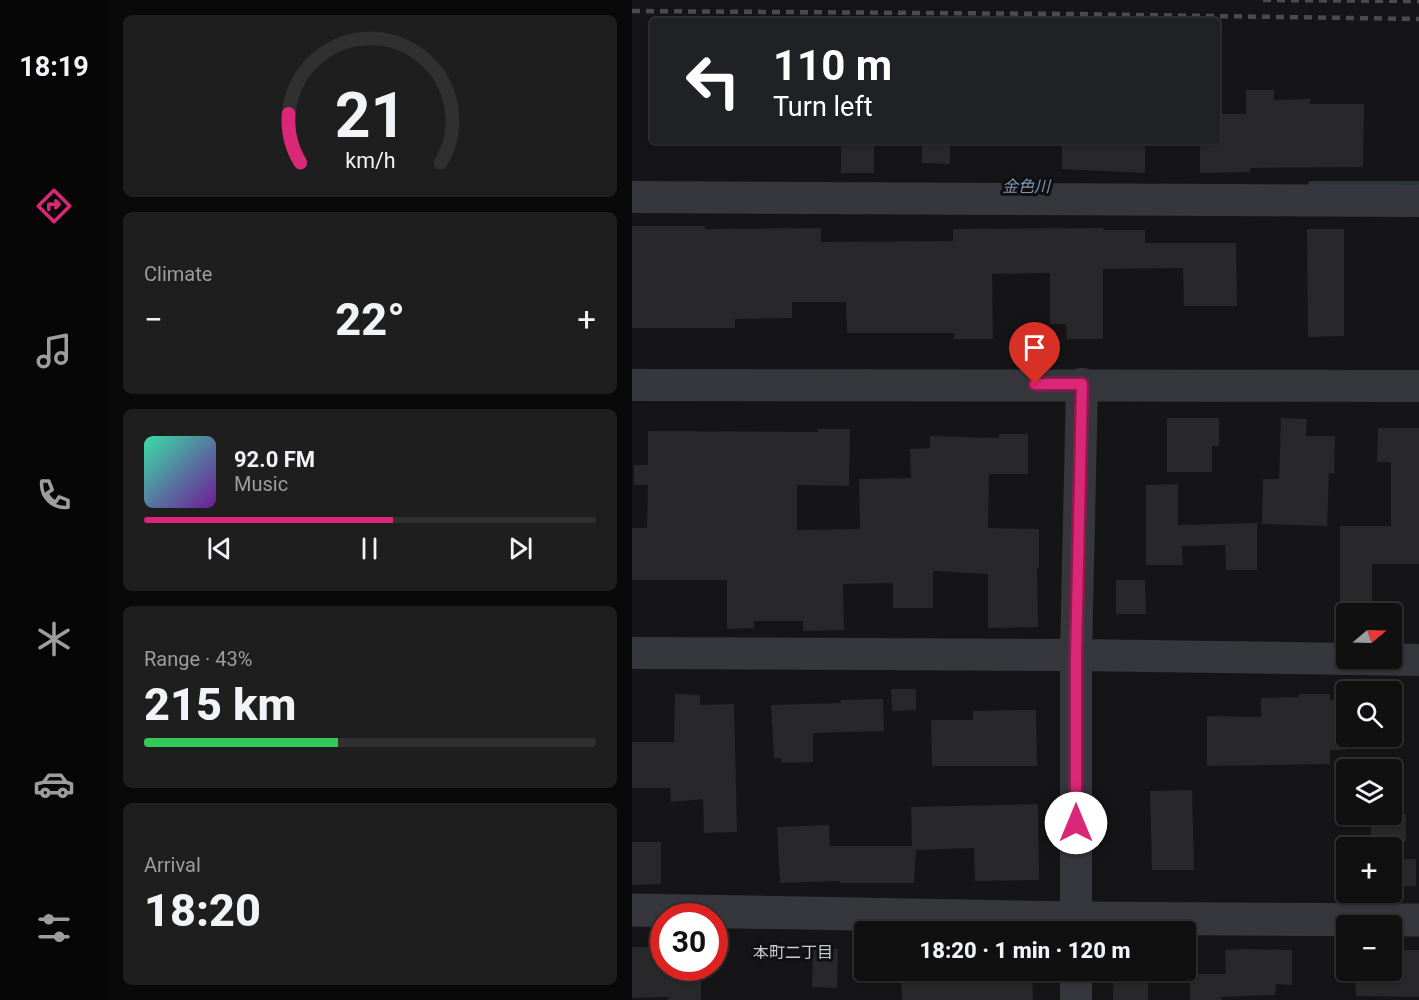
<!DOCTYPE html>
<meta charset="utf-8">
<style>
:root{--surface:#101011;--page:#1e1e1f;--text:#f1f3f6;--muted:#9c9d9f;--line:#303031;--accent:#db2777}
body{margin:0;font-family:Roboto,"Noto Sans JP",sans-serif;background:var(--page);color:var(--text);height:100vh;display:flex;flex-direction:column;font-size:22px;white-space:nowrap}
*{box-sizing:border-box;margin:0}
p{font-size:20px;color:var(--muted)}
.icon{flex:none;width:33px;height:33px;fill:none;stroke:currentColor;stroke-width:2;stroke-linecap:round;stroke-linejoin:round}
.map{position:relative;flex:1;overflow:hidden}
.side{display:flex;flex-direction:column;gap:15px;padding:15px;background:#090909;width:524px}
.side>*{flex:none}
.top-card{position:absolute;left:18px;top:18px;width:570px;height:126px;border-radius:6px;box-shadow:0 2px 4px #0004,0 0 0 2px var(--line);background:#202124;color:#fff;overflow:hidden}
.needle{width:39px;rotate:71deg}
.buttons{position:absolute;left:704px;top:603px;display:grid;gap:12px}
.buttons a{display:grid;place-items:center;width:66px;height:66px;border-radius:6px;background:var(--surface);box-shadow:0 2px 4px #0004,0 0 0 2px var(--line);font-size:30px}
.speed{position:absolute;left:18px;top:903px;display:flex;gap:12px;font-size:30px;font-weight:700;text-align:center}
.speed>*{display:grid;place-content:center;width:78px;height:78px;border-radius:50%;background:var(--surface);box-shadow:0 2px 4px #0004,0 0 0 2px var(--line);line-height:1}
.speed .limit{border:9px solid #d22;background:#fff;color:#111}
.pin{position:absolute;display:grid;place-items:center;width:51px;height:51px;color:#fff;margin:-62px -26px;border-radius:50% 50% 50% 0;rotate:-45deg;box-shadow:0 0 6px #0007}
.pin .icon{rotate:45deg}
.me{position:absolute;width:66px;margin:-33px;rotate:0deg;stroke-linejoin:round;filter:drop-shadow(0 0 4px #0008)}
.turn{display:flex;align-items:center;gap:21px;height:126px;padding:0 24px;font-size:27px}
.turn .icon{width:78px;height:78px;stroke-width:2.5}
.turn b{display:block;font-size:42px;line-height:51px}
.big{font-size:45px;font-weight:800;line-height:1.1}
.side .card{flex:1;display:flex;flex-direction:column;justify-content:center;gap:9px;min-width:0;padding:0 21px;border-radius:9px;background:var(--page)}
.side .dial{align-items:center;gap:0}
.dial svg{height:156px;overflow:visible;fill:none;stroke:var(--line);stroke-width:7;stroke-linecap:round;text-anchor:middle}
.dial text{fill:var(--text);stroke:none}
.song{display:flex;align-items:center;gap:18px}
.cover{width:72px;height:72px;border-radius:9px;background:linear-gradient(135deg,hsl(160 70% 55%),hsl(280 70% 35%))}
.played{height:6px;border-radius:3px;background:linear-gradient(90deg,var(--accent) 55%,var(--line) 55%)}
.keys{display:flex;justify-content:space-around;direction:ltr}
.heat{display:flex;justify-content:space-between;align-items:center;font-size:33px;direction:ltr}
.charge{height:9px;border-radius:4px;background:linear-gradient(90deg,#34c759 43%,var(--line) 0)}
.trip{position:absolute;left:222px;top:921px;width:342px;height:60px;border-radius:6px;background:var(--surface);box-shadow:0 2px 4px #0004,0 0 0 2px var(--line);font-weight:800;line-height:60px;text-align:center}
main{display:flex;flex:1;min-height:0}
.menu{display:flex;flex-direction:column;width:108px;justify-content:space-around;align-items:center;background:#060607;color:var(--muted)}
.menu .icon{width:42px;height:42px}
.menu .on{color:var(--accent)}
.menu b{font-size:27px;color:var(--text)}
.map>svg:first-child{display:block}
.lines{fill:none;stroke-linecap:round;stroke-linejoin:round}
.stream{stroke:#2c333a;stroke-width:8}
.building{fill:#28282b}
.minor{stroke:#36373c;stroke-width:32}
.tertiary{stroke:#36373c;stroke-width:33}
.rail{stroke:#4a4b50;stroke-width:4.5;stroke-dasharray:8 6;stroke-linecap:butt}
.route-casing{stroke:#8e194d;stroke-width:15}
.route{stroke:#db2777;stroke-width:10}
.labels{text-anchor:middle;stroke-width:6;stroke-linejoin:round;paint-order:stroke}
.water-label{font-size:16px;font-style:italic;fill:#8198af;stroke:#101012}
.neighbourhood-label{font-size:16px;fill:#c9cbd2;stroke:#101012}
</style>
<main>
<nav class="menu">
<b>18:19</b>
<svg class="icon on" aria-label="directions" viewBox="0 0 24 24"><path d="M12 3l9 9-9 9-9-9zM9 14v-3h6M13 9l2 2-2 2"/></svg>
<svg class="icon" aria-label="music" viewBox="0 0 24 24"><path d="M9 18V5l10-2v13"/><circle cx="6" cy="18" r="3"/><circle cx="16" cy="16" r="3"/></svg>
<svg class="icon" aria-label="phone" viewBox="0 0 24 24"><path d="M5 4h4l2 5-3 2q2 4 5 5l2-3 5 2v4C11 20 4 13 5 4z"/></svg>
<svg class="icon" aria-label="climate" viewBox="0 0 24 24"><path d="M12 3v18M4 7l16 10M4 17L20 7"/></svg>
<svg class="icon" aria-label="car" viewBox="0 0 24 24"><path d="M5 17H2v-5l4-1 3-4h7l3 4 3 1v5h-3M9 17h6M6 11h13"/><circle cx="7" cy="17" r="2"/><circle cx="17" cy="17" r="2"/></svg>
<svg class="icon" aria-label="filters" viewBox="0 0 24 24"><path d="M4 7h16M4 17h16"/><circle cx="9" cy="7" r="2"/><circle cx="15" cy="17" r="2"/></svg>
</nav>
<section class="side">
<div class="card dial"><svg viewBox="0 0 100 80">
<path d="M14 69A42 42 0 1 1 86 69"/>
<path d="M14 69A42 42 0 0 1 8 44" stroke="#db2777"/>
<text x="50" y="56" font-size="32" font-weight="700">21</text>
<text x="50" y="72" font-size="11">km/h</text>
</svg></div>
<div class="card"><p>Climate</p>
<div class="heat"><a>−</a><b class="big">22°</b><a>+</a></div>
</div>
<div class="card">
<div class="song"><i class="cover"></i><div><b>92.0 FM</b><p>Music</p></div></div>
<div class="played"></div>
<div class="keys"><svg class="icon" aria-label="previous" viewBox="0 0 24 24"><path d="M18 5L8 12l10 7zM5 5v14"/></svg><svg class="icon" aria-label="pause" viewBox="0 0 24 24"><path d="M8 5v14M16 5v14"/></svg><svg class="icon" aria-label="next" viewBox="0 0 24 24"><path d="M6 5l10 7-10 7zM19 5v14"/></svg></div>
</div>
<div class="card"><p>Range · 43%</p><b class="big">215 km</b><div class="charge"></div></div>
<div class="card"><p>Arrival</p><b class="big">18:20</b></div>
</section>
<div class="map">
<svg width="788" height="1000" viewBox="0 0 788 1000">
<rect width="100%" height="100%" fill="#151517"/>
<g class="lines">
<polyline class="stream" points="680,185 788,185"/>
</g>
<g class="building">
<polygon points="614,90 642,90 642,100 678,99 678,104 732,104 731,167 618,168 618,172 568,173 568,141 585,141 585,114 614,114"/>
<rect x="209" y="141" width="33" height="32"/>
<polygon points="290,141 318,141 318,164 290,163"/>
<polygon points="430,141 513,141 513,173 430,169"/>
<polygon points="0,226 73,226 73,229 189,228 189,242 321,241 321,229 471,228 471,230 513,230 513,243 604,243 605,306 552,306 551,268 471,269 471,339 435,339 434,324 418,324 418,273 360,274 361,339 322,339 322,333 215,333 214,302 160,302 160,318 103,319 103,328 0,328"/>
<polygon points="675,229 712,229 712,336 676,337"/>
<polygon points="535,418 587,418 587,446 580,446 580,472 535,472"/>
<polygon points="649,418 675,419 674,436 703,436 702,473 697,473 695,526 630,524 631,479 647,479"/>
<polygon points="746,428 788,428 788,564 740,564 740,614 708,614 708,526 759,526 759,462 745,462"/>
<polygon points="186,429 218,429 217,486 165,485 165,530 228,529 227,479 279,478 278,449 298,448 298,436 367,438 367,434 396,434 396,474 357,474 356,528 407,529 407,568 405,568 406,627 356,628 356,574 301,571 301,608 261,608 261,583 211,584 212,630 171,631 171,621 122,621 122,628 95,629 95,580 0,580 0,528 15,528 16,485 2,485 2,465 16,465 16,431 186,432"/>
<polygon points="546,484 546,525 625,523 625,570 594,570 593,545 550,546 551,565 514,565 514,485"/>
<polygon points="484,580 513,580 514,614 484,614"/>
<polygon points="259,689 284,689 284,710 260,711"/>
<polygon points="43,694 68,695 68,705 102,704 105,832 72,833 71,799 39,802 38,788 0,788 0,742 42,742"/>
<polygon points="667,694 698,694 698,700 714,700 714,750 698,750 698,764 575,766 575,716 629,717 629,698 667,697"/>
<polygon points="251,699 252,731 181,733 181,762 149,763 149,758 142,758 139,705 209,703 209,700"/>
<polygon points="388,710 404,710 405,766 300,766 299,720 341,720 341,711"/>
<polygon points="560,790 562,870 520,870 518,791"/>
<polygon points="406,804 407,880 343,881 342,848 284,850 282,883 208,883 208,881 148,883 145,827 197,825 198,846 280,846 279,807"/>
<polygon points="739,814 774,814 774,842 739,843"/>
<polygon points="0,842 29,842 29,884 0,885"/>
<polygon points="759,859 784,859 784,886 759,887"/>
<polygon points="0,947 29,947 29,968 69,968 69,1000 36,1000 36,997 0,998"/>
<polygon points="181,949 206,949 205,988 180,987"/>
<polygon points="610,949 660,950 660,985 644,984 643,995 589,997 590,1000 558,1000 558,974 594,974 593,950"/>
<polygon points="759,950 788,950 788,997 724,996 723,970 759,970"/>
<polygon points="269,970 400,970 401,1000 270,1000"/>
<polygon points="482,970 516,970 516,1000 481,1000"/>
</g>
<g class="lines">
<g class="minor">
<polyline points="0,197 788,201"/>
<polyline points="0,385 788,386"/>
<polyline points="0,653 444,655 788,660"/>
<polyline points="444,932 444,655 450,384"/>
<polyline points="444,1000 444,970"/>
</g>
<polyline class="tertiary" points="0,910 445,918 788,920"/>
<g class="rail">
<polyline points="631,0 788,1"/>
<polyline points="0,11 440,14 788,19"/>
</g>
</g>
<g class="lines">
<g class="route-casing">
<polyline id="route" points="403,384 450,384 444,656 444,823"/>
</g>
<use href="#route" class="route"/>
</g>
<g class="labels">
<g class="water-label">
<text x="394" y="192">金色川</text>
</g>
<g class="neighbourhood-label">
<text x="161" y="958">本町二丁目</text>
</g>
</g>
</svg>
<div class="buttons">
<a><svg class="needle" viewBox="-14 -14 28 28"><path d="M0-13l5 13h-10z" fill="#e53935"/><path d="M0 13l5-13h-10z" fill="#9c9d9f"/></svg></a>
<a><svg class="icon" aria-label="search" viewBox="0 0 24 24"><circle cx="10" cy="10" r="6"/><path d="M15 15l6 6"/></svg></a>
<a><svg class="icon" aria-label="layers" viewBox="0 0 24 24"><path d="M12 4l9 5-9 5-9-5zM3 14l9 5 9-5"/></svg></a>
<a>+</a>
<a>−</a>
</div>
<div class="speed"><div class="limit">30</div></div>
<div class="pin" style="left:403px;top:384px;background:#d93025"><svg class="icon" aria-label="arrive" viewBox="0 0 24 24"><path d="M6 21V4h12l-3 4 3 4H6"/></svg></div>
<svg class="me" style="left:444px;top:823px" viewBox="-20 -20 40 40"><circle r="19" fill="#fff"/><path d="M0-13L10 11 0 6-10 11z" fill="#db2777"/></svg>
<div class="trip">18:20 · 1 min · 120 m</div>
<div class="top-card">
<div class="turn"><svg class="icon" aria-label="left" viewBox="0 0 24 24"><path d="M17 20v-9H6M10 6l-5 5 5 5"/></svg><div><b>110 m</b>Turn left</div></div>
</div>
</div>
</main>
